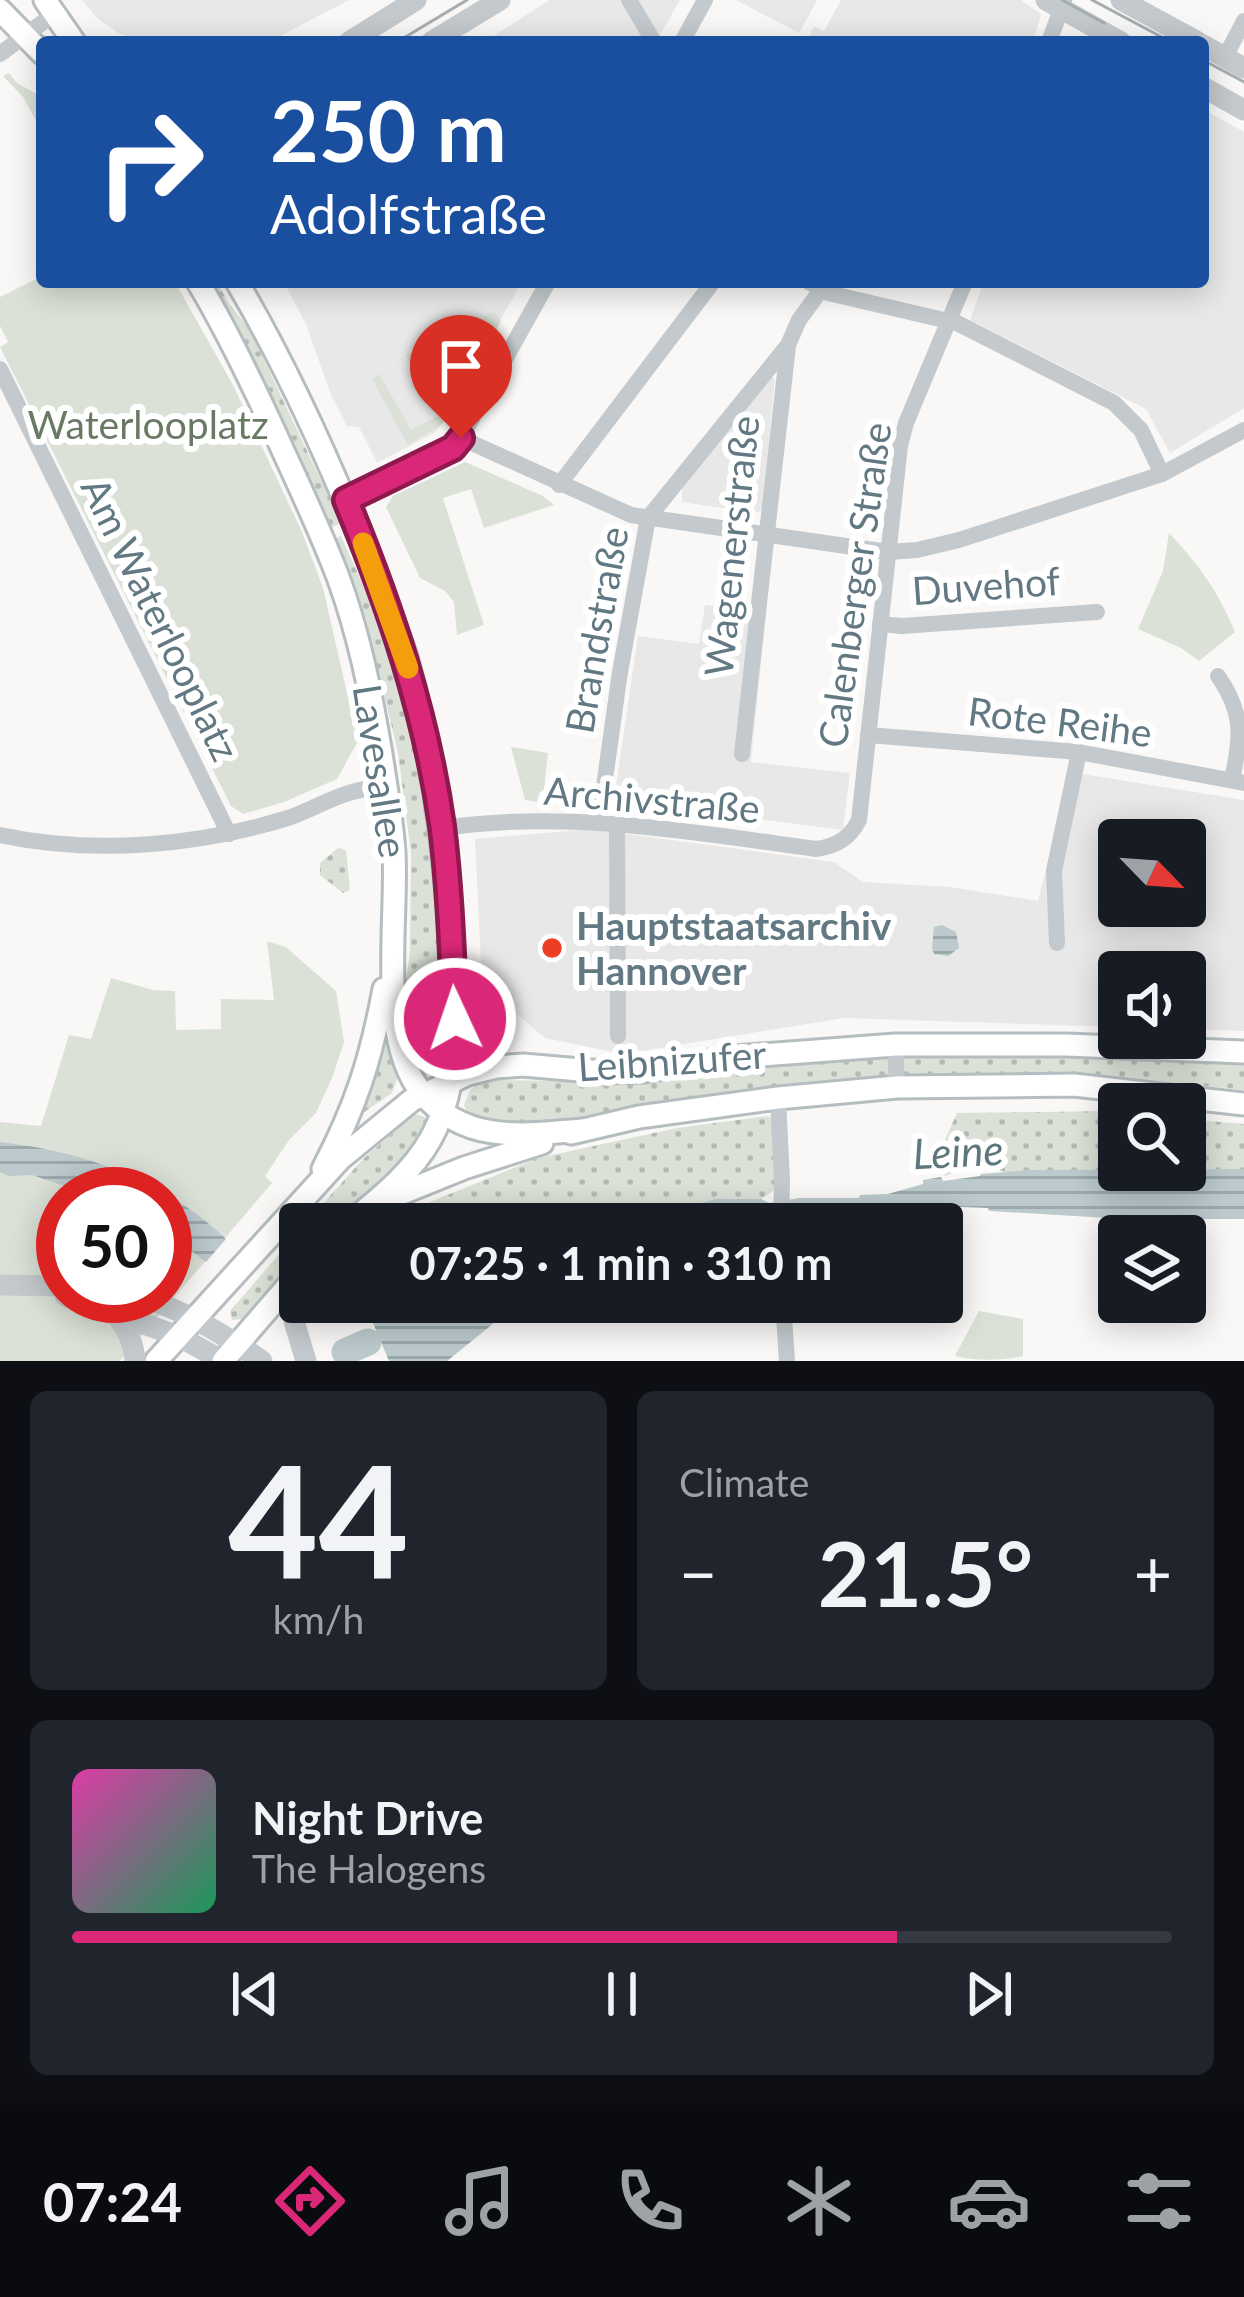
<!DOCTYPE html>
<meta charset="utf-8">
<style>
:root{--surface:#171b24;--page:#20242c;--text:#f1f3f6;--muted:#9ea1a6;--line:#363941;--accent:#db2777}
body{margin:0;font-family:Lato,sans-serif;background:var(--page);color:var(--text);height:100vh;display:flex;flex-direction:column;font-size:45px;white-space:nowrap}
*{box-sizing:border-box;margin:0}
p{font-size:39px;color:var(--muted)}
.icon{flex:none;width:66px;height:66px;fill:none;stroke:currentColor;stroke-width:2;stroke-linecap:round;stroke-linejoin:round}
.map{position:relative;height:1361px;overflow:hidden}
.details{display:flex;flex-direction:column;gap:30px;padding:30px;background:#0d0f14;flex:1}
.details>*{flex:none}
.banner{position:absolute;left:36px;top:36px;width:1173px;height:252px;border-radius:12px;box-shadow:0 6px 30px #0003;background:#1a4fa0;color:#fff;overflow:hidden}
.needle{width:78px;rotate:115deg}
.buttons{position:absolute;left:1098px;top:819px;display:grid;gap:24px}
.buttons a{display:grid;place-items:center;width:108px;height:108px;border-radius:12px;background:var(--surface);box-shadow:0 6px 30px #0003;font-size:60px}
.speed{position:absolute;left:36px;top:1167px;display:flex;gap:24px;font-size:60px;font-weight:700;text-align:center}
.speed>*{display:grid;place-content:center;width:156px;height:156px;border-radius:50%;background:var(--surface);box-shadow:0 6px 30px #0003;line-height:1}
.speed .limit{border:18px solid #d22;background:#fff;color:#111}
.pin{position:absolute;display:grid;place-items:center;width:102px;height:102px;color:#fff;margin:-123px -51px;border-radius:50% 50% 50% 0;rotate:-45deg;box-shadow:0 0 12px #0007}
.pin .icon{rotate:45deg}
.me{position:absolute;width:132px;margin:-66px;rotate:357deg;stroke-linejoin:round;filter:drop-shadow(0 0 9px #0008)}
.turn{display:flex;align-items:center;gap:42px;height:252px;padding:0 36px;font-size:54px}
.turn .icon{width:156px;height:156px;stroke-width:2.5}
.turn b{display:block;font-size:84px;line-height:102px}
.big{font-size:90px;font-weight:700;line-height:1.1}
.details .tile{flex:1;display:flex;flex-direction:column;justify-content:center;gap:18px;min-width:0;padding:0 42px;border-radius:18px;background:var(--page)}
.details .dial{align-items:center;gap:0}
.dial b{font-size:156px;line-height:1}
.song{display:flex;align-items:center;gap:36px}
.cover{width:144px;height:144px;border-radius:18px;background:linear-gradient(135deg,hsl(320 70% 55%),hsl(150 70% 35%))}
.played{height:12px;border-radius:6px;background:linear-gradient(90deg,var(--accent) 75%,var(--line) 75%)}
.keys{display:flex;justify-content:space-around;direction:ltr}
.heat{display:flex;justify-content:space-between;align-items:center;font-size:66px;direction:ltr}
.details .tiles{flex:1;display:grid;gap:30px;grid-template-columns:1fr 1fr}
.tile:last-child{grid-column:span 2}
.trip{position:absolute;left:279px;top:1203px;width:684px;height:120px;border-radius:12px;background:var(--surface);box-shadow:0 6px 30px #0003;font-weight:700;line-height:120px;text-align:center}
.tab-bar{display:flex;height:192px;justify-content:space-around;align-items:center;background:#090b0e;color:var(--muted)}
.tab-bar .icon{width:84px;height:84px}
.tab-bar .selected{color:var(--accent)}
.tab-bar b{font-size:54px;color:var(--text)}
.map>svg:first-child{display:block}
.built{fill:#e7e8e7;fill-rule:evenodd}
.grass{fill:url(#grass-dots)}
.green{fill:#dbe1d7;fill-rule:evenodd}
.water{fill:url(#water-rules)}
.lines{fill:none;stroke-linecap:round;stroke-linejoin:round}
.river{stroke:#bccacd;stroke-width:27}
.secondary-casing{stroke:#b6bdc0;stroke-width:27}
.minor{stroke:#c3c9cc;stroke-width:16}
.tertiary{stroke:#c3c9cc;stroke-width:21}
.secondary{stroke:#fff;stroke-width:21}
.tram{stroke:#a4adb1;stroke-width:3}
.route-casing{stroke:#8e194d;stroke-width:30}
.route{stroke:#db2777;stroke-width:21}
.slow{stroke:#f59e0b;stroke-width:21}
.poi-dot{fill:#ec3e23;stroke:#fff;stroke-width:4.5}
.labels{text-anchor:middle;stroke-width:12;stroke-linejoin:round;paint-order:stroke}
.park-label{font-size:39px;fill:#687a62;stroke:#fff}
.street-label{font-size:39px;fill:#627882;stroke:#fff}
.poi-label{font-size:39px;font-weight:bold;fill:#627882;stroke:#fff;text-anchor:start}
.water-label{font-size:42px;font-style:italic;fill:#5d777c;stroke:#fff}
</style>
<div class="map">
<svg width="1244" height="1361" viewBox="0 0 1244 1361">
<defs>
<pattern id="grass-dots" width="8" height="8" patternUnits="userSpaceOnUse" patternTransform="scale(3)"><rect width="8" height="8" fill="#dbe1d7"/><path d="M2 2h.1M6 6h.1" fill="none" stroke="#b5bbb4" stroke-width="1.8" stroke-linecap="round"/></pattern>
<pattern id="water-rules" width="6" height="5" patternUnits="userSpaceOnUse" patternTransform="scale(3)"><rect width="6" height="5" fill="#bccacd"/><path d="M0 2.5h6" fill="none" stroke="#9ca9ac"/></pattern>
</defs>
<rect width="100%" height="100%" fill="#f9f8f6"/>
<g class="built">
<polygon points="82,0 349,0 269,42 147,42 120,34 98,19"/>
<polygon points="550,0 680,0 656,42 484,42"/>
<polygon points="736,0 817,0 799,33"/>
<polygon points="841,0 1021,0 1041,14 1033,42 806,42 814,26 824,31"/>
<polygon points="1203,109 1244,132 1244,408 1170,453 1146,409 970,320 984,282 1203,282"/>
<polygon points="284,282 522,282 436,432 377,463 359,427 347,426 331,395 306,324"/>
<polygon points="769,375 775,379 762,510 756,513 682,502 682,488"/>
<polygon points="728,601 767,604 751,762 850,773 843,830 614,800 638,636 699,644 705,605 726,607"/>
<path d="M1070,772L1244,800V1031L1185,1029V972H1119V1027L844,1018L623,1054L545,1038L482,984L475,839L591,829L834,862L863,882L950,887L1038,901ZM1119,840H1185V906H1119Z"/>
</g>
<g class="grass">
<polygon points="205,282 217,282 228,302 250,330 341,523 329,529"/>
<polygon points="341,536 394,653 417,749 437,888 446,1048 430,1056 410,1056 403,1003 410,951 411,853 398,753 366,619 335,539"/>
<polygon points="338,848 346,850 350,890 343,893 320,875 320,863"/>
<polygon points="383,1047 388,1047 399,1074 392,1093 360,1115"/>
<polygon points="1054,1054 1244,1061 1244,1090 1116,1076 1055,1073 881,1078 730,1093 531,1126 479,1120 468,1113 464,1105 470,1090 477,1084 498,1080 633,1082 780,1061 879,1055"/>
<polygon points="1115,1111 1119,1112 1119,1170 1137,1170 1029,1170 1008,1173 987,1166 969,1167 945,1176 941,1149 957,1113"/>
<polygon points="415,1114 425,1117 426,1123 403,1159 329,1224 305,1224 363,1159"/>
<polygon points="767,1116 780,1122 783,1185 761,1199 715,1199 626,1224 376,1224 538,1158 677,1128"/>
<polygon points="1185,1119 1244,1124 1244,1169 1185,1169"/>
<polygon points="300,1230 300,1253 242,1319 232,1320 230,1311"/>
</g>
<g class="green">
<polygon points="9,73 17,83 42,97 42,131 23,97 3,76"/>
<polygon points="42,276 42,282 175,282 233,385 302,532 323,588 358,741 337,779 284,802 243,814 231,806 0,347 8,342 0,326 0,297"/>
<polygon points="494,312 501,321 454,404 431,403 406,355"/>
<polygon points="379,374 411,430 436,417 443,417 445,420 441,425 408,445 372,379"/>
<polygon points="465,462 543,496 554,505 484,528 471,489 443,498 484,625 457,635 454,602 445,591 420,578 386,507 393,496"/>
<path d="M1169,533C1199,565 1218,591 1235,632L1199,661L1181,648L1138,629L1163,571Z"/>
<polygon points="511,747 548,753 544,789 539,793 537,802 525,800"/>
<path d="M267,941L286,947L336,991L344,1042L332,1078L316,1113L289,1140L265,1176L272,1183L120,1361H0V1122L41,1126L69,1035L91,1039L111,978L153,990L175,991L176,1030L221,1029V999L274,1000ZM63,1194H165V1296H63Z"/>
<path d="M979,1311L1023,1319V1356C1002,1361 974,1361 955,1356Z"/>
</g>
<g class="water">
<polygon points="942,925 956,932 959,948 948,956 934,954 932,948 934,927"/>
<path d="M0,1142C83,1151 165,1180 226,1239L206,1262L165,1231V1194H88L32,1175L9,1176L0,1172Z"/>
<polygon points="1244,1169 1244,1219 1125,1219 989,1211 988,1208 962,1207 793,1219 769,1220 767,1217 737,1224 626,1224 715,1199 761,1199 769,1203 799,1198 859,1198 860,1195 888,1194 923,1184 923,1180 941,1177 943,1181 980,1176 981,1174 1029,1170"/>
<polygon points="371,1302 552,1302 518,1311 494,1323 447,1361 389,1361 365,1304"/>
</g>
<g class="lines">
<polyline class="river" points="345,1352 368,1342"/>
<g class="secondary-casing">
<g id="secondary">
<polyline points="45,0 74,42"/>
<polyline points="0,10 42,53"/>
<path d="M198,282C229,334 255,389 280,444C300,488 321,532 338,577C359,634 371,694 381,754C386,787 392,820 394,853C398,920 377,1039 422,1093C465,1144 523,1135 582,1130"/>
<path d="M237,282C292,376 337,477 376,579C387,607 400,635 408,664C433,756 444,848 451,943C456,1006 463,1082 430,1140C410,1175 378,1199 348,1224"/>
<polyline points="571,1133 639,1117 778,1098 897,1087 1074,1085 1244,1104"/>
<path d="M323,1169C356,1106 371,1059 384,989"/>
<polyline points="385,1200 464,1168 542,1143"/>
<polyline points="156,1361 341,1158 412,1100 468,1074 496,1067 523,1065 603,1072 645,1071 734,1057 895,1045 1066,1045 1244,1052"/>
<polyline points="223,1361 300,1272"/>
</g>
</g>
<g class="minor">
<polyline points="629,0 654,42"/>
<polyline points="682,42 705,0"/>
<polyline points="1049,42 1064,1"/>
<polyline points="0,54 54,14"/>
<polyline points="1225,57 1244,21"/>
<polyline points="809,282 828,293 957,323 1114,403 1141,430 1162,474"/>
<polyline points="0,369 229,834"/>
<polyline points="461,438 631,515 888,552 917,550 959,540 1162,474 1244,430"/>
<polyline points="559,485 713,282"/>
<polyline points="346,500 453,448 461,438 548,282"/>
<polyline points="880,624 902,626 1097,612"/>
<path d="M1218,676C1244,714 1241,735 1232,780"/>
<polyline points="868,735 1079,752 1244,783"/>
<polyline points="742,754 788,346"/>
<polyline points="599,822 620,672 648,518 788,345 799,320 821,290"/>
<polyline points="617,823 618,1036"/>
<path d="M442,828C567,810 692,832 816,849C837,846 850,838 859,820L900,446L906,423L965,282"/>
<path d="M0,835C95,855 196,846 288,818C309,811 328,799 349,793C361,789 374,788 386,785"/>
<polyline points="1057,943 1054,871 1079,752"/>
<polyline points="895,1045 897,1087"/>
<polyline points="778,1098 782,1180 781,1224"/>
<polyline points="783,1302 787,1361"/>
</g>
<g class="tertiary">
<polyline points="1046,0 1121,42"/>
<polyline points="1121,0 1198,42"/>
<polyline points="349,42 416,0"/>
<polyline points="431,42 500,0"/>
<polyline points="1203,45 1244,68"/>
<polyline points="1203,87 1244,110"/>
<polyline points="298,1274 294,1321 306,1361"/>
<polyline points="0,1285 63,1286"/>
<polyline points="65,1296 178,1336 223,1361"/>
<path d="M137,1296C183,1309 223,1334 262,1361"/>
<path d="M116,1315C127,1328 134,1344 135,1361"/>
</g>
<use href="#secondary" class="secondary"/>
<g class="tram">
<polyline points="1062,0 1104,23"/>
<polyline points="1092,0 1171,42"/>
<polyline points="397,42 467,0"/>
<polyline points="1203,60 1244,82"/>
</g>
</g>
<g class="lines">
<g class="route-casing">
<path id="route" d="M455,1019C452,955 450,890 442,826C426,713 390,606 346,500L453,448L461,438"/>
</g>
<use href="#route" class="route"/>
<polyline class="slow" points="363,543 408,668"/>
</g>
<circle class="poi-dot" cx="552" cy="948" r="12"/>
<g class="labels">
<g class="park-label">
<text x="148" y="439">Waterlooplatz</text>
</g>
<g class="street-label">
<text transform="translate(732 546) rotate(-84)" y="14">Wagenerstraße</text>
<text transform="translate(855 585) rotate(-82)" y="14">Calenberger Straße</text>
<text transform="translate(986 586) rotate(-4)" y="14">Duvehof</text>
<text transform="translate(160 619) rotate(64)" y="14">Am Waterlooplatz</text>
<text transform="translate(597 630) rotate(-80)" y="14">Brandstraße</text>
<text transform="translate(1060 722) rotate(7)" y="14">Rote Reihe</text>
<text transform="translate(380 771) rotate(81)" y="14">Lavesallee</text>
<text transform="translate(652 800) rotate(5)" y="14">Archivstraße</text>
<text transform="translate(672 1061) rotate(-4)" y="14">Leibnizufer</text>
</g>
<g class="poi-label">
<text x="576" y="940">Hauptstaatsarchiv<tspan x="576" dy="45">Hannover</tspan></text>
</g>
<g class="water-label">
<text transform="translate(958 1152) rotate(-3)" y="15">Leine</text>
</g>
</g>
</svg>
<div class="buttons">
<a><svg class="needle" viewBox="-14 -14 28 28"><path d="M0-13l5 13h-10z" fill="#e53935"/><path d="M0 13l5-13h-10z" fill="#9ea1a6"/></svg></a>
<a><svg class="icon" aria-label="sound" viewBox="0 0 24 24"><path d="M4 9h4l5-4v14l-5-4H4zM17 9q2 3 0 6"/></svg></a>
<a><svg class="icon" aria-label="search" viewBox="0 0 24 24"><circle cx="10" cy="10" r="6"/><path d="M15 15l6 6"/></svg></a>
<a><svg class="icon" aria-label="layers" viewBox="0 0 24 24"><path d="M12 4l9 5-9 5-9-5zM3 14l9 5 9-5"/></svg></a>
</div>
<div class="speed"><div class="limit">50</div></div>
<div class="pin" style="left:461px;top:438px;background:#d93025"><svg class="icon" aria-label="arrive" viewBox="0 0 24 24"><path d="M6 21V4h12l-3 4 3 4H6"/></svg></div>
<svg class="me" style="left:455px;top:1019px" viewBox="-20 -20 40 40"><circle r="17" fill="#db2777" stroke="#fff" stroke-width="3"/><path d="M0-11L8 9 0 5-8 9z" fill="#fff"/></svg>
<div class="trip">07:25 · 1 min · 310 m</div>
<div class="banner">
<div class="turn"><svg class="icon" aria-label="right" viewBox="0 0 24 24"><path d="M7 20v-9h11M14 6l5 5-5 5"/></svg><div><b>250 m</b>Adolfstraße</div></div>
</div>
</div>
<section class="details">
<div class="tiles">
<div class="tile dial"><b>44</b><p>km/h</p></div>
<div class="tile"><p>Climate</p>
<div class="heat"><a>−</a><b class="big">21.5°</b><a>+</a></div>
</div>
<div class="tile">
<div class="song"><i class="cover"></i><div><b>Night Drive</b><p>The Halogens</p></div></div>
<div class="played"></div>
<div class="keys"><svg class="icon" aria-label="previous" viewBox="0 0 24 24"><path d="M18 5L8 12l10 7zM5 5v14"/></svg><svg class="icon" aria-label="pause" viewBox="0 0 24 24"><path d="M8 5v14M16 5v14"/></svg><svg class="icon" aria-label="next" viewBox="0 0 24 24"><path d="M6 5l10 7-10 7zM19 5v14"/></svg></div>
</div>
</div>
</section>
<nav class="tab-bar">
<b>07:24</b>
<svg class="icon selected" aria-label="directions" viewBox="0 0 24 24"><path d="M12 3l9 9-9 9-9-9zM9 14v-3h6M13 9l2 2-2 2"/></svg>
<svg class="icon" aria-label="music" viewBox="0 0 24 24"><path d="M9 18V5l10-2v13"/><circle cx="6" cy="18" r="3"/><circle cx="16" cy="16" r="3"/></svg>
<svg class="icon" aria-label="phone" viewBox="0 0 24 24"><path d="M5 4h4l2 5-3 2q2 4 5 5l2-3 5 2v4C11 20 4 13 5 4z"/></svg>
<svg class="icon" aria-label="climate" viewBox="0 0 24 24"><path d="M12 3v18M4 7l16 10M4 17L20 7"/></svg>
<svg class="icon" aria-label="car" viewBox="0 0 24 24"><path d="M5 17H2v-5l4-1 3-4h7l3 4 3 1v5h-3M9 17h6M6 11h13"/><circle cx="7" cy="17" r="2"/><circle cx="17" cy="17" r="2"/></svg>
<svg class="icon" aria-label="filters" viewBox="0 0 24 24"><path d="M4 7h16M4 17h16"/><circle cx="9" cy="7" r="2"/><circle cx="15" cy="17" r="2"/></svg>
</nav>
